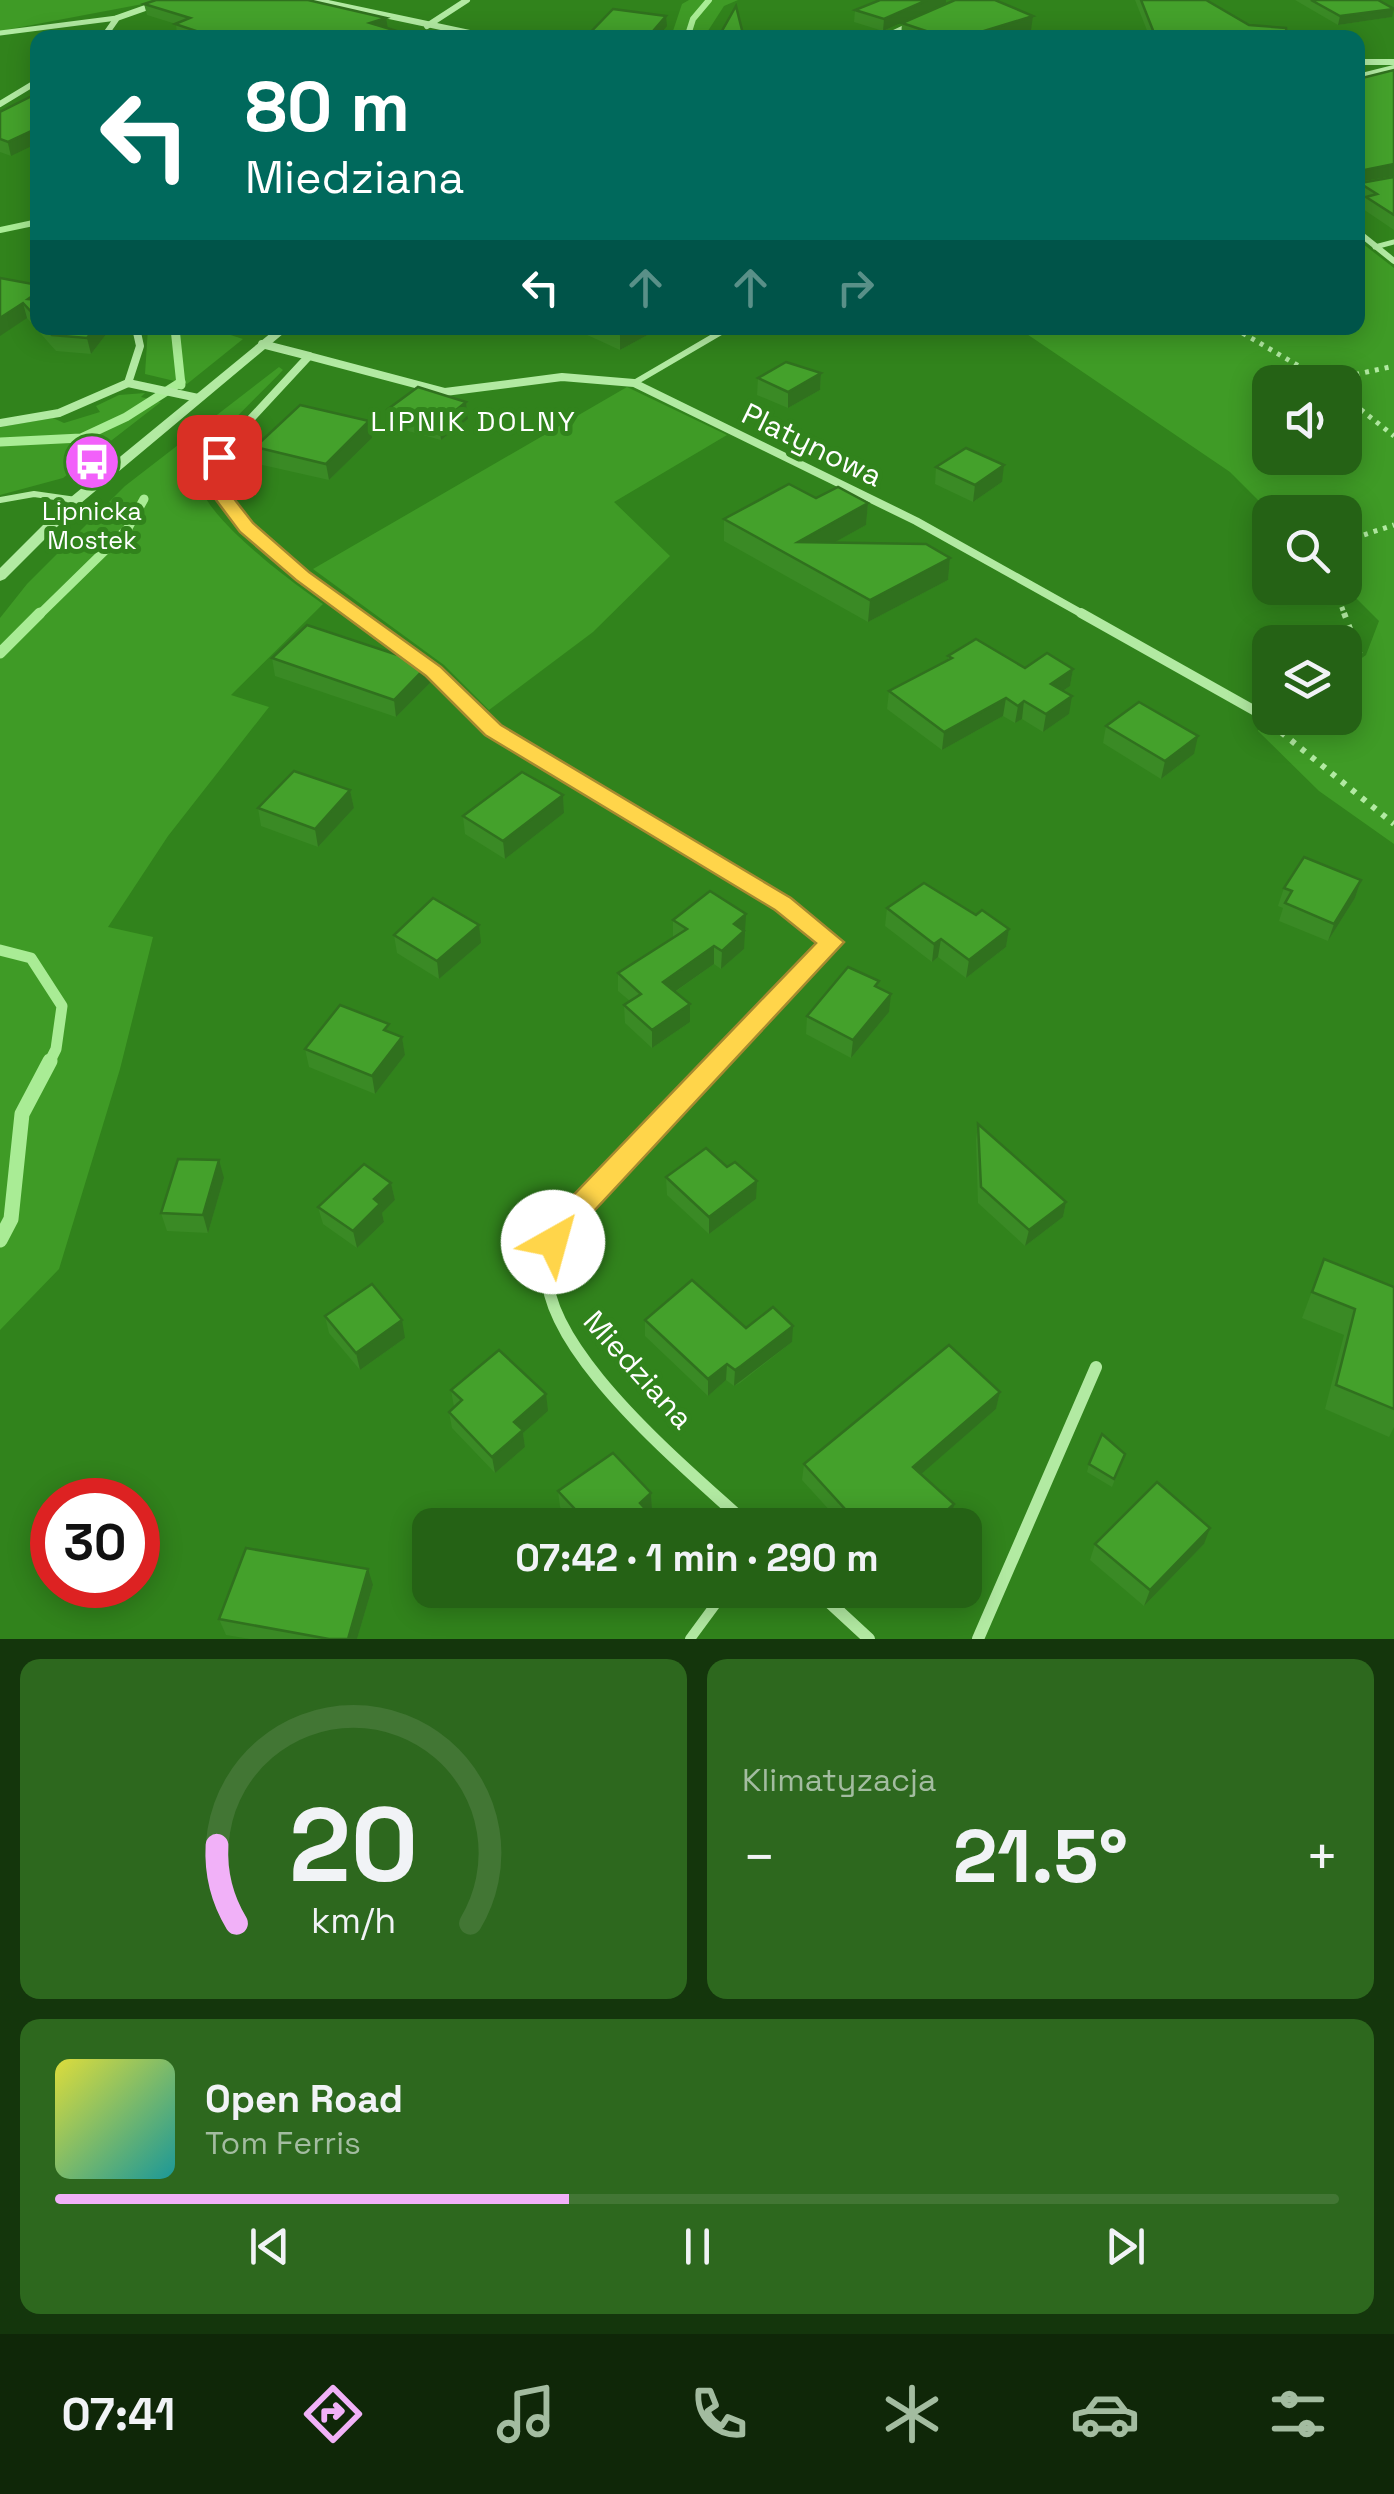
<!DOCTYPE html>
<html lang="pl">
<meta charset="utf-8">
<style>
:root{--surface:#256215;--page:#2d681e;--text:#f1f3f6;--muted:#a3bca0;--line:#427634;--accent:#f1b1f8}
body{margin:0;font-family:"Space Grotesk",sans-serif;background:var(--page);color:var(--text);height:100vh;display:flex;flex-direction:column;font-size:38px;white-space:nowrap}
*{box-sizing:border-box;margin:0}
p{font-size:32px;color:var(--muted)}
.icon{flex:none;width:55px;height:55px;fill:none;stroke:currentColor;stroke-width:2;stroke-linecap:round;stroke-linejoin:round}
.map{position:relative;height:1639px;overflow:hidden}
.details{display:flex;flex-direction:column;gap:20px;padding:20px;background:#14360c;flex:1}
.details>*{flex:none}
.hud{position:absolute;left:30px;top:30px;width:1335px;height:305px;border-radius:20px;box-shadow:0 5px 25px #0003;background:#00695c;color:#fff;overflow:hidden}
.controls{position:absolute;left:1252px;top:365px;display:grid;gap:20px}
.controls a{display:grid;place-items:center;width:110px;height:110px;border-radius:20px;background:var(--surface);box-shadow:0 5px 25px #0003;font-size:50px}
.speed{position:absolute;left:30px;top:1478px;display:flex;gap:20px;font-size:50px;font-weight:700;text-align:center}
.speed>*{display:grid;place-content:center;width:130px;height:130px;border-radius:50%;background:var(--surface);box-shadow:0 5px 25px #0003;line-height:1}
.speed .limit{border:15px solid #d22;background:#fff;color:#111}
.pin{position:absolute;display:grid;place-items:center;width:85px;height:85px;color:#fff;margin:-42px;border-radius:20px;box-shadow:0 5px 15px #0006}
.me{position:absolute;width:110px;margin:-55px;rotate:38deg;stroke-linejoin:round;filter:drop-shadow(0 0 8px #0008)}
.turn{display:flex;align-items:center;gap:35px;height:210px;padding:0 50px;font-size:45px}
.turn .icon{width:130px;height:130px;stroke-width:2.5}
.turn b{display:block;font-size:70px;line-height:85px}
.lanes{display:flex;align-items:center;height:95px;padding:0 50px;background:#0003;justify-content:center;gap:50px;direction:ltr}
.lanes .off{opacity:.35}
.big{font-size:75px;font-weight:700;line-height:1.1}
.details .widget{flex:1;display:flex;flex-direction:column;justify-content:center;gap:15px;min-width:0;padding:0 35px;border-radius:20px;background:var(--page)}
.details .dial{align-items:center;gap:0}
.dial svg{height:260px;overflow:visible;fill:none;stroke:var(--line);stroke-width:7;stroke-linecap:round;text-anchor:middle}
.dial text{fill:var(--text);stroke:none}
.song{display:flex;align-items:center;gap:30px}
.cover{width:120px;height:120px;border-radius:15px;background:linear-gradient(135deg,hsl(60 70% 55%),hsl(180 70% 35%))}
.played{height:10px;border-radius:5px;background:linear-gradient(90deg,var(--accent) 40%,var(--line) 40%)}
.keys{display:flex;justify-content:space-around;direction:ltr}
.heat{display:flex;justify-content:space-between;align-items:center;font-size:55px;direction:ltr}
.details .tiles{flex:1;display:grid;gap:20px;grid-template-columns:1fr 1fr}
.widget:last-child{grid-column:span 2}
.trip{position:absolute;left:412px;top:1508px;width:570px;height:100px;border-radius:20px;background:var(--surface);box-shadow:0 5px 25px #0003;font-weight:700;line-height:100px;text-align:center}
.tab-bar{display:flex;height:160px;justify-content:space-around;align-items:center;background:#0f2708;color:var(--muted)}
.tab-bar .icon{width:70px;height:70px}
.tab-bar .active{color:var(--accent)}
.tab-bar b{font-size:45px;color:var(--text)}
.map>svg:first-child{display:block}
.green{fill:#3f9b26;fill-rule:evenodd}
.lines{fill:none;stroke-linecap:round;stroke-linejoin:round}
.stream-far3{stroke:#a9ec95;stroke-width:6}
.stream-far2{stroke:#a9ec95;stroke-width:9}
.stream-far1{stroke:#a9ec95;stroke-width:11}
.stream{stroke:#a9ec95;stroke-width:15}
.path-far1{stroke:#b2eaa2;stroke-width:5;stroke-dasharray:4 6;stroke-linecap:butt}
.path{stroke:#b2eaa2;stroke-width:6;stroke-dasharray:5 8;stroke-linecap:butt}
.service-far2{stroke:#b2eaa2;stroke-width:5}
.service-far1{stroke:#b2eaa2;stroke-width:6}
.service{stroke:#b2eaa2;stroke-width:10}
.minor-far3{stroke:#b2eaa2;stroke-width:6}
.minor-far2{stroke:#b2eaa2;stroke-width:8}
.minor-far1{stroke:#b2eaa2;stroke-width:10}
.minor{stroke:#b2eaa2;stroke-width:12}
.tertiary{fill:#b2eaa2;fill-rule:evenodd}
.wall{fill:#3a8a25}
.shaded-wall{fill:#30711e}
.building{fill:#44a12b;stroke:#30711e;stroke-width:2.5}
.route{fill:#ffd54a;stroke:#a68a30;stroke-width:2.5}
.labels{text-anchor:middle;stroke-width:10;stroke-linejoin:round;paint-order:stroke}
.far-poi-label{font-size:25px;fill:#fff;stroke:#31831c}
.far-neighbourhood-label{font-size:28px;letter-spacing:2.5px;fill:#fff;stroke:#31831c}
.street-label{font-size:30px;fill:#fff;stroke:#31831c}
</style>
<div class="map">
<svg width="1394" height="1639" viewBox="0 0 1394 1639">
<rect width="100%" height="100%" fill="#31831c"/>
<g class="green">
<polygon points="0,0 164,0 0,31"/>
<polygon points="689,0 738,0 724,6 704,37 671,37 682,4"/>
<path d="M1358,240L1394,268V844L1319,791L1258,731L1263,699L1270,696V718H1345V670L1366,655L1379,621L1345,587V512H1270L1230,472L1018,328H1358ZM1270,382H1345V458H1270Z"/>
<polygon points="148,328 209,328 243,339 187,384 145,374"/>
<path d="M279,367L283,370C263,392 204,444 198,471C190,509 295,584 323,604L231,695L269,707L168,836L108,927L153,937L120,1069L59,1269L0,1330V618L27,584L125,486Z"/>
<polygon points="627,387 727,435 614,502 670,556 593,632 489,710 444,665 313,569"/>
<polygon points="145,393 141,397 161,402 63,478 0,495 0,427 53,418 64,423 100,412 96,406 119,395"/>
</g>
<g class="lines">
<g class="stream-far3">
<polyline points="687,38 693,19 709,0"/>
<polyline points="0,230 38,222"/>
</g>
<g class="stream-far2">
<polyline points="175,328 181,385"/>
<polyline points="0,442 81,438 126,417 181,382"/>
<polyline points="38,616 128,528 144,499"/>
</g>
<g class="stream-far1">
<polyline points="0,653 40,613"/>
<polyline points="0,950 31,958 62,1006 56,1049 49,1063"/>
</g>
<polyline class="stream" points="0,1240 11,1219 22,1114 50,1061"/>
<g class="path-far1">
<polyline points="1234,328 1326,382"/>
<polyline points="1326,381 1394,366"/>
<polyline points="1345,397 1394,436"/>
<polyline points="1345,541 1394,525"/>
<polyline points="1335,588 1345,616"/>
</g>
<g class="path">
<polyline points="1344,613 1361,658 1354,671 1345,674"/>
<polyline points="1271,724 1394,824"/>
</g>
<g class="service-far2">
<polyline points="0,33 117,18"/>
<polyline points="1375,247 1394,242"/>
</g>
<g class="service-far1">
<polyline points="634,383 728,328"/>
<polyline points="0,500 34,494 76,500"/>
</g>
<polyline class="service" points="690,1639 726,1590"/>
<g class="minor-far3">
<polyline points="314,0 493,38"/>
<polyline points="427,26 467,0"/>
<polyline points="103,38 117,18 168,0"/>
<polyline points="1358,62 1394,62"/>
<polyline points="1358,77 1394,68"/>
<polyline points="0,104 38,81"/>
<polyline points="1358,232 1394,261"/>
</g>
<g class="minor-far2">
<path d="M262,344L309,356L232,439L214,472C240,537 300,577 356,616"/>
<polyline points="309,356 445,392 562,377 634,383 916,521 1086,616"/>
<polyline points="128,383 198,398"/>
<polyline points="0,423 59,413 128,383 140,346 136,328"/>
</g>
<g class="minor-far1">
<polyline points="352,613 436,674 496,732 709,859 832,943 714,1063"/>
<polyline points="1081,613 1257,712"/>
</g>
<g class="minor">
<path d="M717,1061C676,1105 571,1200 551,1250C518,1334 694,1474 748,1525"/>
<polyline points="816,1590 869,1639"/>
<polyline points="978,1639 1096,1367"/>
</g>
<g class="tertiary">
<polygon points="921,17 926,20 924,22 889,38 876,38"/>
<polygon points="277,328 290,328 81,503 5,579 0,581 0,568 71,497"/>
</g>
</g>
<g class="wall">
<polygon points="880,0 946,0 946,3 883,31 854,22 855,10"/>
<polygon points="1135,0 1206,0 1249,25 1287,38 1150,38"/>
<polygon points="1295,0 1378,0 1392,17 1338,25"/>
<polygon points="144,4 387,28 420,38 185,38 177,35 176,24 147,15"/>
<polygon points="902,23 1031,30 1005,38 903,38 901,37"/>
<polygon points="1394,70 1394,176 1360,182 1394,177 1394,230 1363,209 1365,201 1358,196 1358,79"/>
<polygon points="0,112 11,156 0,152"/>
<polygon points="0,278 38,285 38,328 111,328 91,354 56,351 27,318"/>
<polygon points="572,328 653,328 653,332 620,350"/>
<polygon points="821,373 820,390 788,408 757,395 758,378"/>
<polygon points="466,402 468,419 441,440 390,426 388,409"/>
<polygon points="372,438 329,480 258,464 255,447"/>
<polygon points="936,467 1002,482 973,502 935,484"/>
<polygon points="816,498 868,503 866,525 835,542 950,558 948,580 868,622 724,541 724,519"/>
<polygon points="948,656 1025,668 1073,669 1070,686 1063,691 1069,714 1043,732 1022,719 1015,723 1003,716 942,750 887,709 889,691 948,660"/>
<polygon points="272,658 428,665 430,683 396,717 275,676"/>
<polygon points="1106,726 1194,754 1161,779 1103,743"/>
<polygon points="350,790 354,808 318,847 261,826 258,808"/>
<polygon points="563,795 564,813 505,859 465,834 463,816"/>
<polygon points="1361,880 1355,898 1328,941 1279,921 1283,908 1278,906 1284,888"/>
<polygon points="887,908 976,915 1009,929 1006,947 966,978 938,957 932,962 885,926"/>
<polygon points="673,920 746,932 744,933 744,949 721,969 714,964 675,992 690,1004 690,1022 652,1048 625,1023 624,1005 630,1001 618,991 618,973 673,938"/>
<polygon points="394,935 481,943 439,979 397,953"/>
<polygon points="878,988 889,1012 851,1058 806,1034 807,1016"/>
<polygon points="402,1037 405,1055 375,1094 309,1067 305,1049"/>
<polygon points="978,1124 1066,1202 1063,1217 1025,1246 978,1203 976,1140"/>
<polygon points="666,1177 756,1199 709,1234 667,1195"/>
<polygon points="224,1178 208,1233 167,1231 161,1213"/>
<polygon points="391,1183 395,1200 382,1213 384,1222 357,1248 323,1224 318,1207"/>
<polygon points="1324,1259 1394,1287 1394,1427 1389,1437 1325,1409 1344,1335 1302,1318"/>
<polygon points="325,1316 405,1338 360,1370 329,1333"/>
<polygon points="645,1320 746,1328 792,1342 740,1383 734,1386 726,1380 708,1396 645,1336"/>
<polygon points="451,1390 548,1411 523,1433 525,1447 495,1473 452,1428 449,1412 454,1407"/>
<polygon points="1000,1392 996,1409 921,1474 951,1520 945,1525 843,1525 802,1480 804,1464"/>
<polygon points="1125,1454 1112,1487 1087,1472 1089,1464"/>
<polygon points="558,1491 651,1493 652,1509 648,1513 651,1515 651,1525 576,1525 560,1507"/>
<polygon points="1095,1544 1204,1544 1144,1606 1090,1560"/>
<polygon points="373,1585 357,1639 250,1639 226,1635 219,1619"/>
</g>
<g class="shaded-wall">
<polygon points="927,0 946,0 946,3 883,31 884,19"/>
<polygon points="1394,9 1392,17 1338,25 1340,16"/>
<polygon points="666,16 667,26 657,38 647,38"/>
<polygon points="1033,16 1031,30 1005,38 961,38"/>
<polygon points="386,18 388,29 370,23"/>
<polygon points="38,128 38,143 11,156 8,142"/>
<polygon points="1394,164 1394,176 1358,182 1359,171"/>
<polygon points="23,303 27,318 0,336 0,318"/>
<polygon points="95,328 111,328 91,354 87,338"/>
<polygon points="632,328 653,328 653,332 620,350 620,334"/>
<polygon points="821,373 820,390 788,408 788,392"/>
<polygon points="466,402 468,419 441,440 439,424"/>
<polygon points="369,421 372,438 329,480 326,464"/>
<polygon points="1004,465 1002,482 973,502 975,485"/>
<polygon points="868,503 866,525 801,561 798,542"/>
<polygon points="950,558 948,580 868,622 870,600"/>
<polygon points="428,665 430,683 396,717 394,700"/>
<polygon points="1073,669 1070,686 1048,701 1051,684"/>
<polygon points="1072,696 1069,714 1043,732 1046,714"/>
<polygon points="1006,698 1003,716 942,750 944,732"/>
<polygon points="1024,701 1022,719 1015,723 1018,706"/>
<polygon points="1198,736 1194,754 1161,779 1165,761"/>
<polygon points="350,790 354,808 318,847 315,829"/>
<polygon points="563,795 564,813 505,859 503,841"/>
<polygon points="1361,880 1355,898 1328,941 1334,924"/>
<polygon points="746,914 744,949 721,969 722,951 734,924"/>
<polygon points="479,925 481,943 439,979 437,961"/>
<polygon points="1009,929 1006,947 966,978 969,960"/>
<polygon points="941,939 938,957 932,962 934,944"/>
<polygon points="714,946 714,964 663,1000 663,982"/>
<polygon points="891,994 889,1012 851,1058 853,1040"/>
<polygon points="690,1004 690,1022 652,1048 652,1030"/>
<polygon points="402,1037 405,1055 375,1094 372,1076"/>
<polygon points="219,1160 224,1178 208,1233 203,1215"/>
<polygon points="757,1181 756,1199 709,1234 709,1217"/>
<polygon points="391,1183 395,1200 382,1213 384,1222 357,1248 353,1231 374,1199"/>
<polygon points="1066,1202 1063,1217 1025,1246 1029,1230"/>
<polygon points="402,1320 405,1338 360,1370 356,1353"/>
<polygon points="793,1326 792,1342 734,1386 735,1370"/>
<polygon points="727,1364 726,1380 708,1396 708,1379"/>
<polygon points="1000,1392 996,1409 911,1483 913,1467"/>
<polygon points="546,1394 548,1411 523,1433 525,1447 495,1473 492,1457 514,1422"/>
<polygon points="651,1493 652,1509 641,1519 640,1503"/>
<polygon points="954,1504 951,1520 945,1525 931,1525"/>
<polygon points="1210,1528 1204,1544 1144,1606 1150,1590"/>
<polygon points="368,1569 373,1585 357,1639 348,1639"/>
<polygon points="620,1590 630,1590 621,1598"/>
</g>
<g class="building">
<polygon points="156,0 308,0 386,18 370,23 420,38 217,38 175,24 190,18 144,4"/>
<polygon points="880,0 927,0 884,19 855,10"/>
<polygon points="955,0 995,0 1033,16 961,38 947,38 902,23"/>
<polygon points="1141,0 1206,0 1249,25 1286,28 1287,38 1156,38"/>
<polygon points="1311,0 1378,0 1394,9 1340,16"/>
<polygon points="736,6 744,38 718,38"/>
<polygon points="613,9 666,16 647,38 585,38"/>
<polygon points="1394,70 1394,164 1359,171 1358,174 1358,79"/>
<polygon points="38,93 38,128 8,142 0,139 0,112"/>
<polygon points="1394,177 1394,215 1366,197 1377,194 1358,182 1358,180 1361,183"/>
<polygon points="0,278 38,285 38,292 28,299 38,300 38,319 23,303 0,318"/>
<polygon points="45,328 95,328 87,338 52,335"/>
<polygon points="605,328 632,328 620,334"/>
<polygon points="786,362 821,373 788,392 758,378"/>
<polygon points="418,387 466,402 439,424 388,409"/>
<polygon points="300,405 369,421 326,464 255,447"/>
<polygon points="966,448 1004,465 975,485 936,467"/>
<polygon points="789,484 816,498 838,487 868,503 798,542 926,544 950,558 870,600 724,519"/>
<polygon points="307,625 428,665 394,700 272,658"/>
<polygon points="976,639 1025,668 1047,653 1073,669 1051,684 1072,696 1046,714 1024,701 1018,706 1006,698 944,732 889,691 952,658 948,656"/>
<polygon points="1139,702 1198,736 1165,761 1106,726"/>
<polygon points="294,771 350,790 315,829 258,808"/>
<polygon points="522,772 563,795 503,841 463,816"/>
<polygon points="1304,857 1361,880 1334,924 1285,903 1292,891 1284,888"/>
<polygon points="924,883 976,915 982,910 1009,929 969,960 941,939 934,944 887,908"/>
<polygon points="710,891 746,914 734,924 744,931 722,951 714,946 663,982 690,1004 652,1030 624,1005 641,994 618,973 687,929 673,920"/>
<polygon points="433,898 479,925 437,961 394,935"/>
<polygon points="848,967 879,981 875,986 891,994 853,1040 807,1016"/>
<polygon points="340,1005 389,1024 384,1030 402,1037 372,1076 305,1049"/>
<polygon points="978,1124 1066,1202 1029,1230 981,1187"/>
<polygon points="706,1148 727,1167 735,1162 757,1181 709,1217 666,1177"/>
<polygon points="178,1159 219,1160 203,1215 161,1213"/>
<polygon points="364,1164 391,1183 374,1199 380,1204 353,1231 318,1207"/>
<polygon points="1324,1259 1394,1287 1394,1409 1336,1385 1355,1309 1312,1292"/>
<polygon points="692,1280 746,1328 773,1307 793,1326 741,1366 735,1370 727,1364 708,1379 645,1320"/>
<polygon points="372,1284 402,1320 356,1353 325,1316"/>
<polygon points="949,1345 1000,1392 913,1467 954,1504 931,1525 864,1525 846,1510 804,1464"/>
<polygon points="499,1350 546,1394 514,1422 523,1430 492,1457 449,1412 462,1400 451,1390"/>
<polygon points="1102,1434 1125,1454 1114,1479 1089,1464"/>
<polygon points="613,1453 651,1493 640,1503 651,1515 644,1522 647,1525 590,1525 558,1491"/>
<polygon points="1157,1482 1210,1528 1150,1590 1095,1544"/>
<polygon points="246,1548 368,1569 348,1639 329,1639 219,1619"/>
</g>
<path class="route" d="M213,453L228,457L223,472L225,487L253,523L309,572L441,667L501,725L791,898L844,942L581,1225C570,1240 564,1258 543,1251L539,1242L561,1208L816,943L775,910L485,735L426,676L296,580L240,532L207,488L204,472Z"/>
<defs>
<g id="bus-disc" transform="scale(2.875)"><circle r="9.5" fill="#f260fa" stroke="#31831c"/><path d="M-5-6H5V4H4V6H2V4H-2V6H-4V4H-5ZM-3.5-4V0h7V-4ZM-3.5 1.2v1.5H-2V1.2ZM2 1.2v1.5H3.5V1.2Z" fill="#fff"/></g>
</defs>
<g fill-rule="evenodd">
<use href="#bus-disc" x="92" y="462"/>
</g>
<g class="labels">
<g class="far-poi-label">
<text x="92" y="520">Lipnicka<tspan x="92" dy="29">Mostek</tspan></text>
</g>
<g class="far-neighbourhood-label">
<text x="474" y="431">LIPNIK DOLNY</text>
</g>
<g class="street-label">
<text transform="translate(812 445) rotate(26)" y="10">Platynowa</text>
<text transform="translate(638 1370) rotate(48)" y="10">Miedziana</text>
</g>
</g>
</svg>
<div class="controls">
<a><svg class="icon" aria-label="sound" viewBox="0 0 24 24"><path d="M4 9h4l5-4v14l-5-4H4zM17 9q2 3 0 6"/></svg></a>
<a><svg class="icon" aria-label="search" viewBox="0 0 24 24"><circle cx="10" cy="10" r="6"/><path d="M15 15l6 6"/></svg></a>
<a><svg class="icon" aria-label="layers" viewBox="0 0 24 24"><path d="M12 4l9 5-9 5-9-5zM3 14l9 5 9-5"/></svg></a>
</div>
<div class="speed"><div class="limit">30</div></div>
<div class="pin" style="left:219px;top:457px;background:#d93025"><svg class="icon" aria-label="arrive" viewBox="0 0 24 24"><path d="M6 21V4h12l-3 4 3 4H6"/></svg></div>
<svg class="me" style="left:553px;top:1242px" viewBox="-20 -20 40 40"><circle r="19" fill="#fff"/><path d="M0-13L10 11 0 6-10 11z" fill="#ffd54a"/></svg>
<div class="trip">07:42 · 1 min · 290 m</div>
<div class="hud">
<div class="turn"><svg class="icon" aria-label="left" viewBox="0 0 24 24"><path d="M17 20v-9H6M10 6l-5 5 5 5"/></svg><div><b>80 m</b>Miedziana</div></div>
<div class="lanes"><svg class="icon" aria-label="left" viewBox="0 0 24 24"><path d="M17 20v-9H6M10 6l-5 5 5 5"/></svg><svg class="icon off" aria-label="ahead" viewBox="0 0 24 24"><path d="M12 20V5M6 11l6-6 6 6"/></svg><svg class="icon off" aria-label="ahead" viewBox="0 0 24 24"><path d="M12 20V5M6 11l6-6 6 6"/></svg><svg class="icon off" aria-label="right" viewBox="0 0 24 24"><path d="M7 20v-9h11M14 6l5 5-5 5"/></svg></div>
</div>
</div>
<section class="details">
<div class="tiles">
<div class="widget dial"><svg viewBox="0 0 100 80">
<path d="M14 69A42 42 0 1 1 86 69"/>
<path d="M14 69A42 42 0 0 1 8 45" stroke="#f1b1f8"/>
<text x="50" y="56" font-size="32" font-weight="700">20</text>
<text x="50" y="72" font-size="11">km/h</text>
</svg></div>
<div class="widget"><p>Klimatyzacja</p>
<div class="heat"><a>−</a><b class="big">21.5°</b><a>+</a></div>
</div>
<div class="widget">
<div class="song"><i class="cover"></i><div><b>Open Road</b><p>Tom Ferris</p></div></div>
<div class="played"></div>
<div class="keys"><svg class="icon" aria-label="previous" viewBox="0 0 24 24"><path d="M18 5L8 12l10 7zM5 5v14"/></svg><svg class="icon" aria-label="pause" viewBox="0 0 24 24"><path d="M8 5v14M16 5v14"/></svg><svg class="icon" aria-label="next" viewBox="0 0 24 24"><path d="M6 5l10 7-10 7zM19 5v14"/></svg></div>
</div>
</div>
</section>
<nav class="tab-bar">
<b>07:41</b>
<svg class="icon active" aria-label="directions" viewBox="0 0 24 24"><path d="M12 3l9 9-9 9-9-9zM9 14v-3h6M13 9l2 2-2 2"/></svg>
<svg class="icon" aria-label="music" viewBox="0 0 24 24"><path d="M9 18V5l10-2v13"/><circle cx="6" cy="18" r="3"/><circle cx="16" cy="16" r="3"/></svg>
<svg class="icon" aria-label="phone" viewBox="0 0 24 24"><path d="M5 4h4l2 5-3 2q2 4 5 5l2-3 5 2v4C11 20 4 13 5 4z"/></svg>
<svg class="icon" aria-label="climate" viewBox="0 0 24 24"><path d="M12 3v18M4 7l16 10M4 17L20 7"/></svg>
<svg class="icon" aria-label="car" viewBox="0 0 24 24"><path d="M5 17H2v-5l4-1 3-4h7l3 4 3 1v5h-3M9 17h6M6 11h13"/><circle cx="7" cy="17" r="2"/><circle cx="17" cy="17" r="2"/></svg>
<svg class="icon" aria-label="filters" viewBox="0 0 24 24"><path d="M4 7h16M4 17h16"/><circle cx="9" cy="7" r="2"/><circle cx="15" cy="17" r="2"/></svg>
</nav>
